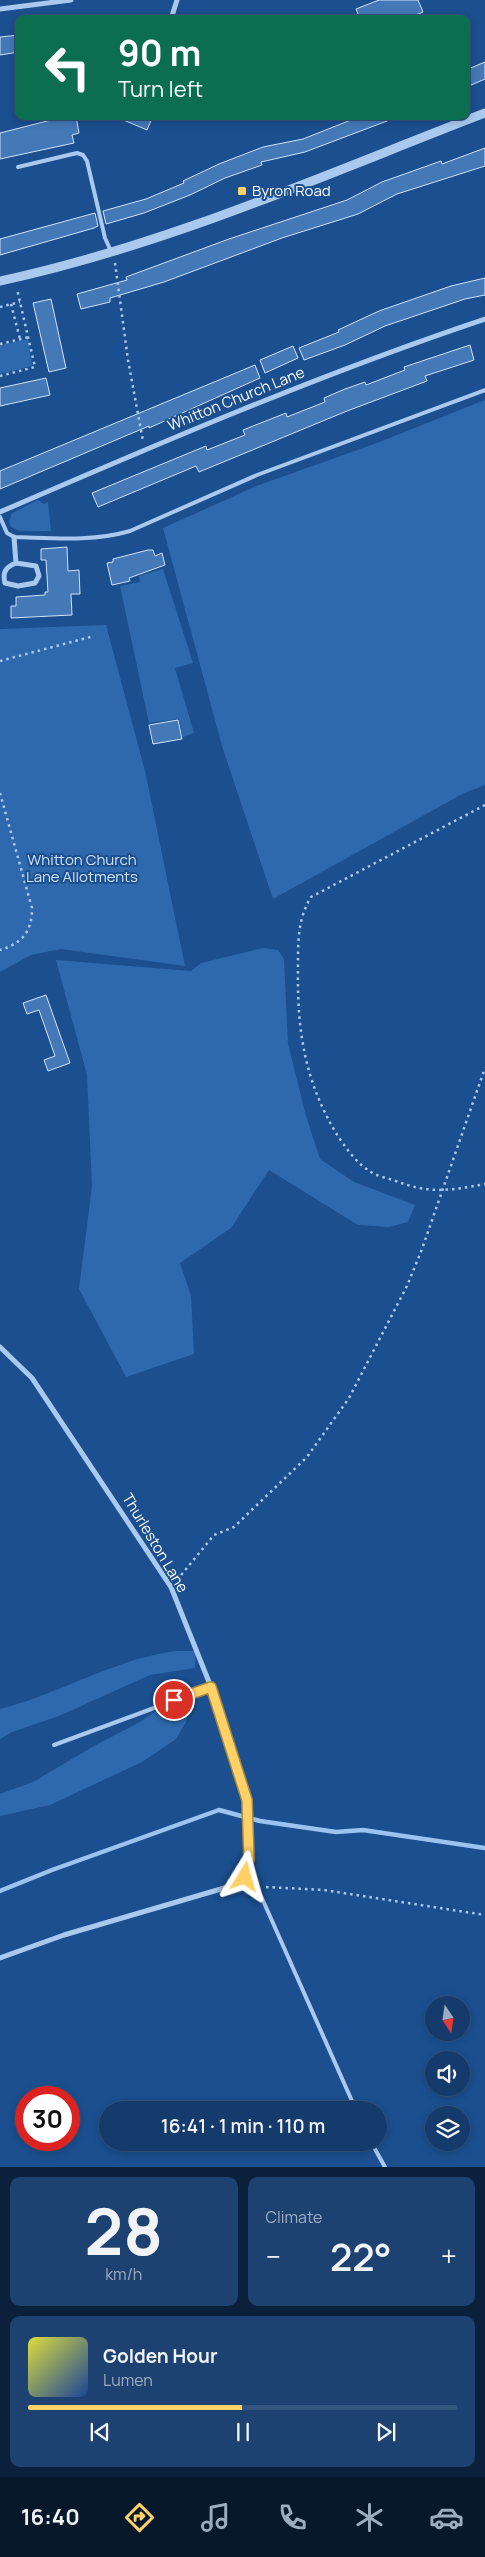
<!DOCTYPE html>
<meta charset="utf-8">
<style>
:root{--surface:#143b6b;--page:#1d4271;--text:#f1f3f6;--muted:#9dadc1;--line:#33557e;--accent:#ffd166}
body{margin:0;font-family:Manrope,sans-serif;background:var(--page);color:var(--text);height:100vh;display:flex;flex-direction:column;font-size:19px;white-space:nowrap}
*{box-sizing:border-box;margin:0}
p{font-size:16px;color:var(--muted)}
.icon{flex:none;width:28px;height:28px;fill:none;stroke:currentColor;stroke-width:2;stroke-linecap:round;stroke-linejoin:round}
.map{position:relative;height:2167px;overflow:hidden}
.panel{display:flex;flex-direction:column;gap:10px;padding:10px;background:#0b203b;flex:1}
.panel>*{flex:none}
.top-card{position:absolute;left:15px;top:15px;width:455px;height:105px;border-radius:10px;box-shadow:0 2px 8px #0003,0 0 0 1px var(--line);background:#0b6e4f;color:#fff;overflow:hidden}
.needle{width:32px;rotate:167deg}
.controls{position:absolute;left:425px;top:1996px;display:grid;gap:10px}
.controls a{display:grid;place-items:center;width:45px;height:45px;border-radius:50%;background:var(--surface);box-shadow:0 2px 8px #0003,0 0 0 1px var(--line);font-size:25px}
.speed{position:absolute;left:15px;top:2086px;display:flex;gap:10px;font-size:25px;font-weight:700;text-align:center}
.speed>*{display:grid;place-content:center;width:65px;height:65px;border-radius:50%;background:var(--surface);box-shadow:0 2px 8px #0003,0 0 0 1px var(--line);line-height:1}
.speed .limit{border:8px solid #d22;background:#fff;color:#111}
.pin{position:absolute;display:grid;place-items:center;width:42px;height:42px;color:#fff;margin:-21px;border:2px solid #fff;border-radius:50%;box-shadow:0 1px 5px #0007}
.me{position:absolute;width:55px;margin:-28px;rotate:8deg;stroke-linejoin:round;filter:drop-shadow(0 0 4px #0008)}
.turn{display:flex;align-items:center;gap:18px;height:105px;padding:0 20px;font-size:22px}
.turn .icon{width:65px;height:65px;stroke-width:2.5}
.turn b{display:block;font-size:35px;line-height:42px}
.big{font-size:38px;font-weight:600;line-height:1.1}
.panel .tile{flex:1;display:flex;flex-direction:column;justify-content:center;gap:8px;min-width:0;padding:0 18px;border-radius:10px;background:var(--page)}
.panel .dial{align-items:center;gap:0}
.dial b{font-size:65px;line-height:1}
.song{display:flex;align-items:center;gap:15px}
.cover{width:60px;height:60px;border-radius:8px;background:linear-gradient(135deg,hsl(60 70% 55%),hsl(220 70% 35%))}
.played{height:5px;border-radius:2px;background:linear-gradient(90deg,var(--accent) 50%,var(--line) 50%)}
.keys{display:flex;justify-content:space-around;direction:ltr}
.heat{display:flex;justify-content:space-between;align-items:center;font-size:28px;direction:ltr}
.panel .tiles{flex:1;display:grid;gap:10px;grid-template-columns:1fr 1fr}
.tile:last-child{grid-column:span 2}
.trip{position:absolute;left:99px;top:2101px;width:288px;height:50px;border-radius:25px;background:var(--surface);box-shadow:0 2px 8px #0003,0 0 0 1px var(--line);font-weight:600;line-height:50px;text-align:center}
.dock{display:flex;height:80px;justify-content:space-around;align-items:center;background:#08182b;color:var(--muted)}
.dock .icon{width:35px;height:35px}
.dock .current{color:var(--accent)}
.dock b{font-size:22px;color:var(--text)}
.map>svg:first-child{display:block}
.green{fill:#2e69ad}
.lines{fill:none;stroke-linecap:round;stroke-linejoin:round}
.stream{stroke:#9cc4f0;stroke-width:4.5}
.building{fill:#4478b7;stroke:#cfe3fa}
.path{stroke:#a9c9ee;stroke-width:2.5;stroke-dasharray:2.5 4;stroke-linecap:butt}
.service{stroke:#a9c9ee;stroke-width:4}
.minor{stroke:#a9c9ee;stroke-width:5}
.tertiary{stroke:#a9c9ee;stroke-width:9}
.route-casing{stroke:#a68842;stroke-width:12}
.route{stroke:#ffd166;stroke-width:9}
.poi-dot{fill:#ffd166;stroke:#1b4f8f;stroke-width:2}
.labels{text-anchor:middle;stroke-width:4;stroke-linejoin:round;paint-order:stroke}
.poi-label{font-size:15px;fill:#fff;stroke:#1b4f8f;text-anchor:start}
.street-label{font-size:15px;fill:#fff;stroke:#1b4f8f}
.park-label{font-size:15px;fill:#cfe3fa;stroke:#1b4f8f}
</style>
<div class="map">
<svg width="485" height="2167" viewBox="0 0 485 2167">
<rect width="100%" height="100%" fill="#1b4f8f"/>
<g class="green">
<polygon points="28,339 32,366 0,374 0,345"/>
<polygon points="485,400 485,785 464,793 273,899 222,746 163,528 259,485 377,443"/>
<polygon points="38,500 44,504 48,502 51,531 20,531 11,527 9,521 12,513"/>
<polygon points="163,569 193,663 175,668 194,733 183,737 179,719 149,723 120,586 140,582 139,576"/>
<polygon points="106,625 145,771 185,966 61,949 31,955 0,972 0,629"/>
<polygon points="263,948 278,950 284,959 288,1044 306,1116 320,1159 354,1182 415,1205 408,1222 389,1227 358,1225 269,1170 231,1228 180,1263 191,1296 194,1354 126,1377 79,1289 92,1186 87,1075 56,960 191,971 201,963"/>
<path d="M176,1651H196L195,1668L150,1675L59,1716L12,1732L0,1739V1709C60,1694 114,1659 176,1651Z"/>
<polygon points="184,1697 191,1700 186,1722 176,1739 142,1762 50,1805 0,1816 0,1794 33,1782 94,1746 138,1723 175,1699"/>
</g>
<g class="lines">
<polyline class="stream" points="0,1891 52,1870 219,1810 260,1821 336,1832 363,1830 485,1848"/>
</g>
<g class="building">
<polygon points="379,0 418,0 423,12 406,19 398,19 396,15 385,19 360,19 356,9"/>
<polygon points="19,35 19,52 0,55 0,37"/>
<polygon points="485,62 485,79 469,86 466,70"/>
<polygon points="67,116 76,116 79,133 72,135 74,143 0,159 0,133"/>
<polygon points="114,116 153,116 147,130"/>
<polygon points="361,116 395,118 305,152 261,162 262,165 225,178 190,195 144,213 106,224 103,211 146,199 184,183 183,181 219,164 263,147 303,139"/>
<polygon points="485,148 485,166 397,194 358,214 282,238 164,282 110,298 110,302 81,309 77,294 127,280 126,277 229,239 347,200 382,182 441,161 442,164"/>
<polygon points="95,213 98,226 94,228 0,255 0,239"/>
<polygon points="485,278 485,295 465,299 385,326 345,345 304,360 299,348 339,332 338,330 379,311 451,286"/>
<polygon points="51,299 66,368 49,372 33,303"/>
<polygon points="470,345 474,360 425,376 427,381 347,411 199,472 196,466 98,507 92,493 206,446 207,450 245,435 243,430 286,413 287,417 325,402 324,398 345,389 365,382 366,385 405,370 404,367"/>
<polygon points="293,346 298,358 265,373 260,360"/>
<polygon points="255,365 260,378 149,428 149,426 0,489 0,471"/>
<polygon points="46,378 50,395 0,406 0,388"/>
<polygon points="67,547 68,571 79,570 80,594 71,594 72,615 11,618 11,606 16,606 16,597 45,595 45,592 48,592 46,560 41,560 41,549"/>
<polygon points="148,550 153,550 155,556 162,553 165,565 129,578 130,581 112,585 107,563 113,562 113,559"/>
<polygon points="178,720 182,739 153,744 149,725"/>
<polygon points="46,995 70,1063 48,1071 44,1060 55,1056 39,1010 27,1014 23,1003"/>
</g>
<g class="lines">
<g class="path">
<polyline points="115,263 128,360 143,441"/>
<polyline points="11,304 20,339"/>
<polyline points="0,307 20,302"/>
<polyline points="0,344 29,337"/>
<polyline points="0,376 35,367 17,289"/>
<polyline points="0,661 94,636"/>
<path d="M0,793L32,908C32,931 23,943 0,950"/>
<path d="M485,805L311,897C297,920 298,944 298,970C297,1031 305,1081 336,1133C345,1147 357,1164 371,1172C377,1176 386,1178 393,1180C429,1194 448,1191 485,1184"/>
<polyline points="177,1580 214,1535 234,1527 307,1457 349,1398 407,1286 422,1249 485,1068"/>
<polyline points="266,1887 324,1890 485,1915"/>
</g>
<g class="service">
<polyline points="18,167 77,153 83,155 87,161 105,238 111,251"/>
<path d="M0,517L7,533L14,537C53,538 92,542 130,531L257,475L485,390"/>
<polyline points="54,1745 211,1687"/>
<polyline points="245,1877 261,1896 356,2110"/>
<polyline points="371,2142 385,2167"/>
</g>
<g class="minor">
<polyline points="0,9 71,0"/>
<polyline points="171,19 177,0"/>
<path d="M0,512C160,443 320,374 485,319"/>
<path d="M14,537L16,563C6,567 2,572 5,583L18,586L35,583L39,576L36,566L16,563"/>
<polyline points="0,1347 32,1378 171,1587 211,1687 247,1800 249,1859 245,1877 238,1884 64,1935 0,1958"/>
</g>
<path class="tertiary" d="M0,281C168,245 326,174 485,113"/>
</g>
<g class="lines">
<g class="route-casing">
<polyline id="route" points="174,1700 211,1687 247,1800 249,1859 245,1877"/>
</g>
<use href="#route" class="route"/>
</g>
<rect class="poi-dot" x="237" y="186" width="10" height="10" rx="2.5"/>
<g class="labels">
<g class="poi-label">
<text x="252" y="196">Byron Road</text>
</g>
<g class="street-label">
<text transform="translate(236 399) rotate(-22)" y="5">Whitton Church Lane</text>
<text transform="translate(155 1543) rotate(59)" y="5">Thurleston Lane</text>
</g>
<g class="park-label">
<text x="82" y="865">Whitton Church<tspan x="82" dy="17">Lane Allotments</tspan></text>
</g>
</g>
</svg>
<div class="controls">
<a><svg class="needle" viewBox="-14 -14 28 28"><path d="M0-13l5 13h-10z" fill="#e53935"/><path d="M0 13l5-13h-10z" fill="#9dadc1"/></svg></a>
<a><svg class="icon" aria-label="sound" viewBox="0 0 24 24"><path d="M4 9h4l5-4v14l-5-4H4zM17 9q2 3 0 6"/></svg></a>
<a><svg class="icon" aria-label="layers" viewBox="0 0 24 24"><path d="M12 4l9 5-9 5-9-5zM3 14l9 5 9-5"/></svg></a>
</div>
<div class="speed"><div class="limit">30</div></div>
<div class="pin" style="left:174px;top:1700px;background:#d93025"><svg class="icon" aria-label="arrive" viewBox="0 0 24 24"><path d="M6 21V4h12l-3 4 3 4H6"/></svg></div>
<svg class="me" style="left:245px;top:1877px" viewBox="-20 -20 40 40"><path d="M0-17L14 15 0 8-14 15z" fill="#ffd166" stroke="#fff" stroke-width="4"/></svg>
<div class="trip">16:41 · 1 min · 110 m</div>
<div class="top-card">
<div class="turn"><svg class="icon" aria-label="left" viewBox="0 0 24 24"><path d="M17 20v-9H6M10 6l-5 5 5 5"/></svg><div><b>90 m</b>Turn left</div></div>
</div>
</div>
<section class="panel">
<div class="tiles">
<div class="tile dial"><b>28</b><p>km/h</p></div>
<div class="tile"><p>Climate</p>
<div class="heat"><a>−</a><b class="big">22°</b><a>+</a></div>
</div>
<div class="tile">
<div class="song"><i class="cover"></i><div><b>Golden Hour</b><p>Lumen</p></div></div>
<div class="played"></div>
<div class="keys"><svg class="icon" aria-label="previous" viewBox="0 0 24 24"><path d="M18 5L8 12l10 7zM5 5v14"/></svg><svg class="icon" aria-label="pause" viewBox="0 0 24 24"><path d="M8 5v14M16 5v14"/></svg><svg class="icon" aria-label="next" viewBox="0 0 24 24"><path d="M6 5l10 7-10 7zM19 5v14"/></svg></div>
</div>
</div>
</section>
<nav class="dock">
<b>16:40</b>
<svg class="icon current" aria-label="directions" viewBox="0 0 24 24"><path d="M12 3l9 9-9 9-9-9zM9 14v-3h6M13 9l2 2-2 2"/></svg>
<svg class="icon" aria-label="music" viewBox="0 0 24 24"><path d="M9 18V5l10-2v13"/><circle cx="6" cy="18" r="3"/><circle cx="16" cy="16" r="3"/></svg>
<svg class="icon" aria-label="phone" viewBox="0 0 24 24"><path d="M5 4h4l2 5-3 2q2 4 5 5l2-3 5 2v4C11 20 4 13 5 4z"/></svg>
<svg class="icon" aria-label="climate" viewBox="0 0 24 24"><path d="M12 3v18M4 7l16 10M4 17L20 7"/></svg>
<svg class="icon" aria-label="car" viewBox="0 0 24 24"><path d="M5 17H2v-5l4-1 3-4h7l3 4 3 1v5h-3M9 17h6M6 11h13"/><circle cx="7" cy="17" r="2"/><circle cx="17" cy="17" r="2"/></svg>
</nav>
